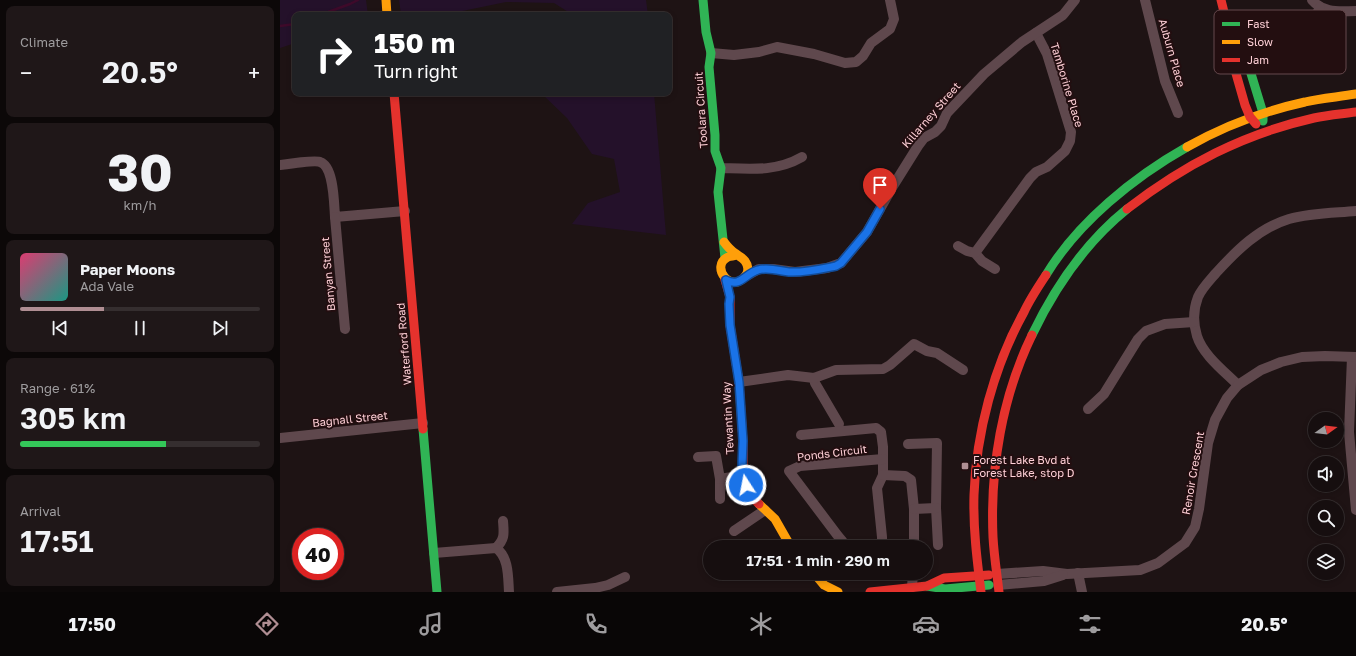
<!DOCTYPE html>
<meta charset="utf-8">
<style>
:root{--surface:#160e0f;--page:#1f1718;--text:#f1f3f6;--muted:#9e9c9e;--line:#352e2f;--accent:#b08e93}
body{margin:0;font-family:"Golos Text",sans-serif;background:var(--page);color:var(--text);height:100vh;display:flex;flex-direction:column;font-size:15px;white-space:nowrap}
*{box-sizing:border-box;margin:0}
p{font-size:13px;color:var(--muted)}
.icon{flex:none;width:22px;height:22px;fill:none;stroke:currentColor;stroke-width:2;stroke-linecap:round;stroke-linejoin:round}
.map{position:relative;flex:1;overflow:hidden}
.details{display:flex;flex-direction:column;gap:6px;padding:6px;background:#0c0808;width:280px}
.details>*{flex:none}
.top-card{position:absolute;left:12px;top:12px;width:380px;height:84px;border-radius:8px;box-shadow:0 2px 6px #0003,0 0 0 1px var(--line);background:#202124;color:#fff;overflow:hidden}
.needle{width:26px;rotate:75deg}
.fabs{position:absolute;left:1028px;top:412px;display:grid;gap:8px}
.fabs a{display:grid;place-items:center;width:36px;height:36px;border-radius:50%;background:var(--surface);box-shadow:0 2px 6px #0003,0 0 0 1px var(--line);font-size:20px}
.speed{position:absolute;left:12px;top:528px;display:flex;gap:8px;font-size:20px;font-weight:700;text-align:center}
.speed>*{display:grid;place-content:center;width:52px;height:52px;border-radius:50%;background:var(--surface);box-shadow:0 2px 6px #0003,0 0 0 1px var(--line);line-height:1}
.speed .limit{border:6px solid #d22;background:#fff;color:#111}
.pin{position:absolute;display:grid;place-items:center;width:34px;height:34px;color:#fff;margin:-41px -17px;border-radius:50% 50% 50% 0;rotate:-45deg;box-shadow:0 0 4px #0007}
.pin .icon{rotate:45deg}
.me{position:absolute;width:44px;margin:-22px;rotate:349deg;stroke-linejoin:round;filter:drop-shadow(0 0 3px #0008)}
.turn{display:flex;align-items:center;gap:14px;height:84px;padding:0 16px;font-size:18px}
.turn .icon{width:52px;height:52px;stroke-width:2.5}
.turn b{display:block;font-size:28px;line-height:34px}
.big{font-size:30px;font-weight:600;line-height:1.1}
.details .tile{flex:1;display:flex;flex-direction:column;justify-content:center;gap:6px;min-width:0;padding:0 14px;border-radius:8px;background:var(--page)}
.details .dial{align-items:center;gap:0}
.dial b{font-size:52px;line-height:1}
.song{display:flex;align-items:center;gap:12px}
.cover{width:48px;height:48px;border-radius:6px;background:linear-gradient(135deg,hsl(340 70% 55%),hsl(170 70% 35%))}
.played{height:4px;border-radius:2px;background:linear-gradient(90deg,var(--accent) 35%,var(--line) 35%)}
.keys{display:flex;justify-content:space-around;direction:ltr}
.heat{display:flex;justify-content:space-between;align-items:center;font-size:22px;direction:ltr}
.charge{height:6px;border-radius:3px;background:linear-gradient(90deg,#34c759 61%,var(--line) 0)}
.trip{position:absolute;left:423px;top:540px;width:230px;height:40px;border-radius:20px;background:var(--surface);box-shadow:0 2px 6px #0003,0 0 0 1px var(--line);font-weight:600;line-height:40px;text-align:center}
.tabs{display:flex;height:64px;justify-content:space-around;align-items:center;background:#090606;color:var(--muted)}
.tabs .icon{width:28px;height:28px}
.tabs .selected{color:var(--accent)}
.tabs b{font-size:18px;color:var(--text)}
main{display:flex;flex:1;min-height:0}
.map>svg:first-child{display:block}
.green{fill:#24112a}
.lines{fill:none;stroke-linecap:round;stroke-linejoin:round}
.stream{stroke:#3e0a2a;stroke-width:2.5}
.street{stroke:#5f484d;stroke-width:10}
.fast{stroke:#30b455;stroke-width:9}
.slow{stroke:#ff9f0a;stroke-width:9}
.jam{stroke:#e5322d;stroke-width:9}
.route-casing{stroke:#114b97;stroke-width:10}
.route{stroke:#1a73e8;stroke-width:7}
.poi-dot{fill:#b08e93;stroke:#230e10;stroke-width:1.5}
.labels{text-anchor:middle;stroke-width:4;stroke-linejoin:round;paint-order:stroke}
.street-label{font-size:11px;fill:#ffd0d7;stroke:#230e10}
.poi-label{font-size:11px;fill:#ffd0d7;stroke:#230e10;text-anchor:start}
.key{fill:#230e10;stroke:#65484c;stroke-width:1}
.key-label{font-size:11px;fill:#ffd0d7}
</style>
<main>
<section class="details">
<div class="tile"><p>Climate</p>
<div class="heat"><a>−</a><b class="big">20.5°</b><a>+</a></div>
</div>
<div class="tile dial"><b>30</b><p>km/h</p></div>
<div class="tile">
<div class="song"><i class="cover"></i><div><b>Paper Moons</b><p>Ada Vale</p></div></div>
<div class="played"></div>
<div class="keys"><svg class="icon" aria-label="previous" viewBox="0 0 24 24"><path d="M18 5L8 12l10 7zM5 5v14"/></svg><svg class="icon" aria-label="pause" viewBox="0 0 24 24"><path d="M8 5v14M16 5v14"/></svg><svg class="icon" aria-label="next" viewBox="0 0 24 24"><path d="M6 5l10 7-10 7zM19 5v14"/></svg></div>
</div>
<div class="tile"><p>Range · 61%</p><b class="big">305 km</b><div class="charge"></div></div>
<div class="tile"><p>Arrival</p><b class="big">17:51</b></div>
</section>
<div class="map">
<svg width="1076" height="592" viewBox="0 0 1076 592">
<rect width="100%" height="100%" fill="#1e1314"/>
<g class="green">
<polygon points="0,0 86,0 88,15 15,15 15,43 0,48"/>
<polygon points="119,0 366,0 368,15 293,15 274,3 226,2 168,14 121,14"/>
<polygon points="261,93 374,93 386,235 292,224 308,203 340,192 334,159 312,154 287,118"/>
</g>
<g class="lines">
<g class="stream">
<polyline points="40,15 70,4 78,0"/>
<polyline points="0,26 15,24"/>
</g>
<g class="street">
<polyline points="865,0 885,81 898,113"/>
<path d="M1032,0C1044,14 1060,11 1076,11"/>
<polyline points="1037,32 1034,20 1040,7"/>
<polyline points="431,53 454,55 479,52 497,47 534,54 565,63 576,62 583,56 591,43 610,29 614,19 610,0"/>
<path d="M0,165C7,164 36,160 40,162C54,166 54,204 55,217L125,211"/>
<path d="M441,168C470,169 496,172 522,157"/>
<polyline points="55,217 65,329"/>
<polyline points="678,246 687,251 695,253 702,261 715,269"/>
<polyline points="695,253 750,178 756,172 767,167 785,151 790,141 791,132 767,54 756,33"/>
<polyline points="466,276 479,269 493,269 515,272 547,268 561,263 587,232 613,186 638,146 644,138 655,132 661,126 667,113 704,74 742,42 783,15 795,0"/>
<polyline points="1072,357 1069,432 1076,510"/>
<polyline points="534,378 535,383 559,424"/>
<polyline points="459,382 508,375 534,378 556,370 603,369 610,365 634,344 647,351 657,353 683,370"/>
<path d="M958,385C944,371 923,355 917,336C913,323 913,310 918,297C922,288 930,280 936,273C957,250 979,228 1009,219C1031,213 1054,213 1076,211"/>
<polyline points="808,409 824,394 858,339 866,331 885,324 914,322"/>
<polyline points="521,435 596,428 601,432 603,447 603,475 597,488 602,537 602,542 598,547"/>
<polyline points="0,438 143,423"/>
<polyline points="628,444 657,443 656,508 658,545"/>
<polyline points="418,457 436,456 440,479 440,499"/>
<polyline points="603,475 625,476 631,480 634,509 634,547"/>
<polyline points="440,479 463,475"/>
<polyline points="634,509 656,508"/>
<polyline points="454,531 485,510"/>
<polyline points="569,547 563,542 558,536 509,471 520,466 603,459"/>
<path d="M216,548C225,539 224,534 223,521"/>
<path d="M154,553L216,548C229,557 228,577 229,592"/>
<polyline points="798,573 802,592"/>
<polyline points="717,574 763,571 787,574 860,570 878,563 905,543 915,527 919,509 928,443 935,420 947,398 958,385 981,370 1001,362 1022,357 1045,356 1076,357"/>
<polyline points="718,585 764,581 783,575"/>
<polyline points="632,587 633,573"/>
<polyline points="277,592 315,588 328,585 345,577"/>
</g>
<g class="fast">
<polyline points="423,0 426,32 431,53 429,67 435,135 435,151 441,168 438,192 445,258"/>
<polyline points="948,23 962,44 983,113 983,121"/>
<path d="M766,275C798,222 854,177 907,147"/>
<path d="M752,335C775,287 806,242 847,209"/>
<polyline points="143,429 157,592"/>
<polyline points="647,586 665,589 709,585"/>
</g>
<g class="slow">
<polyline points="106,0 107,15"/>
<path d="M907,147C944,126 984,111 1025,102C1041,98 1059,97 1076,94"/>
<path d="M444,242C447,246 450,250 455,253C458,256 462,257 465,261C468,265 469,271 466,275C452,296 429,266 448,257C450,256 454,256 457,255"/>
<polyline points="479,504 495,519 511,547"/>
<polyline points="534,573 544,585 558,592"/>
</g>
<g class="jam">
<polyline points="941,0 946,20 949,49 965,105 970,117 976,124"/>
<polyline points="114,93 143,429"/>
<path d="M847,209C904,165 963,134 1034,118C1048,115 1062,114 1076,112"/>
<polyline points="445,280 450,297 450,325 459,382 463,441 463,475 470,495 479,504"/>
<polyline points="590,592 647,586 664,578 709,575"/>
<path d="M701,592C697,560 693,528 694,495C696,433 714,366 744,312C750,299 758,287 766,275"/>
<path d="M719,592C717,574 714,556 713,537C710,468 722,397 752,335"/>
</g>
</g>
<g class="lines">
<g class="route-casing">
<path id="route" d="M466,485L462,466L463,441L459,382L450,325L449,304L450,297L446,280C460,288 466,273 478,270C488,267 500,271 509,272C524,273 541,269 556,266L561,263L587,232L600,209"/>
</g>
<use href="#route" class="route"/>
</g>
<rect class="poi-dot" x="681" y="462" width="8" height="8" rx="2"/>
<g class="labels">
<g class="street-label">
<text transform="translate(892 53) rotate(74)" y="4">Auburn Place</text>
<text transform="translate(787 85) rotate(73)" y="4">Tamborine Place</text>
<text transform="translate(421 110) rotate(-94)" y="4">Toolara Circuit</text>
<text transform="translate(651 115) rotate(-49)" y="4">Killarney Street</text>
<text transform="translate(48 274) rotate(-95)" y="4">Banyan Street</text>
<text transform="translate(124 344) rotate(-95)" y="4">Waterford Road</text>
<text transform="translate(448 418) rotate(-93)" y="4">Tewantin Way</text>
<text transform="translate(70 419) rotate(-6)" y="4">Bagnall Street</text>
<text transform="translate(552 453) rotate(-7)" y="4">Ponds Circuit</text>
<text transform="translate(913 473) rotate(-80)" y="4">Renoir Crescent</text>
</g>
<g class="poi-label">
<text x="693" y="464">Forest Lake Bvd at<tspan x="693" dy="13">Forest Lake, stop D</tspan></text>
</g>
</g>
<rect x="934" y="10" width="132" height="64" rx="6" class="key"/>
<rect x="942" y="22" width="18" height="4" fill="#30b455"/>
<rect x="942" y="40" width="18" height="4" fill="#ff9f0a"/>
<rect x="942" y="58" width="18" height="4" fill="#e5322d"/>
<g class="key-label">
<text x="967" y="28">Fast</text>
<text x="967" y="46">Slow</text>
<text x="967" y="64">Jam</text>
</g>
</svg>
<div class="fabs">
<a><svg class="needle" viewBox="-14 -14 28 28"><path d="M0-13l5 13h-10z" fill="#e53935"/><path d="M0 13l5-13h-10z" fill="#9e9c9e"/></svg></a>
<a><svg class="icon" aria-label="sound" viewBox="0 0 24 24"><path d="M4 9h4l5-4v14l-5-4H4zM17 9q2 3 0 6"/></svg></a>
<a><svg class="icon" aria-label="search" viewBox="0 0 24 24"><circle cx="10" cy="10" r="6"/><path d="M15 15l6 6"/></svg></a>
<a><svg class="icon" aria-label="layers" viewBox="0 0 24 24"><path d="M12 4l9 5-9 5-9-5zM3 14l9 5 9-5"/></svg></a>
</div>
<div class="speed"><div class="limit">40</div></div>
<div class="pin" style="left:600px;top:209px;background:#d93025"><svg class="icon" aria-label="arrive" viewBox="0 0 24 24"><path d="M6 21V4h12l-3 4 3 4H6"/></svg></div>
<svg class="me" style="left:466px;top:485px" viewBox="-20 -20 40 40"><circle r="17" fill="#1a73e8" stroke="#fff" stroke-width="3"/><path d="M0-11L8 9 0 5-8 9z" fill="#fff"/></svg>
<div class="trip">17:51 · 1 min · 290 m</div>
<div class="top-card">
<div class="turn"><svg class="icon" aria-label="right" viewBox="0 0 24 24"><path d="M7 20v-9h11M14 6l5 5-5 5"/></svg><div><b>150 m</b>Turn right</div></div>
</div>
</div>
</main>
<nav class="tabs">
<b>17:50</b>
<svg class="icon selected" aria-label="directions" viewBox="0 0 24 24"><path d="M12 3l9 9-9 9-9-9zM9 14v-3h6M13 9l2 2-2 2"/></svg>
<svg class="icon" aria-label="music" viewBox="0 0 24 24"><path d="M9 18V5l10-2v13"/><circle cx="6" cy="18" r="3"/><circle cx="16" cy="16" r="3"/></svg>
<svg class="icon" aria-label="phone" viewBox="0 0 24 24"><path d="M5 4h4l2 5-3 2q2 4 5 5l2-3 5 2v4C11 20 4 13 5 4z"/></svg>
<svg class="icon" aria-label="climate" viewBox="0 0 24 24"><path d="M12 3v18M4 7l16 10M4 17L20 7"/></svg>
<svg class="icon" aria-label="car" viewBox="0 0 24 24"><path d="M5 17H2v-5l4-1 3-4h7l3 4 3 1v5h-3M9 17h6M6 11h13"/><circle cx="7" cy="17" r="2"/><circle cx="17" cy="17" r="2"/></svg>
<svg class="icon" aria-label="filters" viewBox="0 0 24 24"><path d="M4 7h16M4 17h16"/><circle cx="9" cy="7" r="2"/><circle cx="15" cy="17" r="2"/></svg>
<b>20.5°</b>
</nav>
